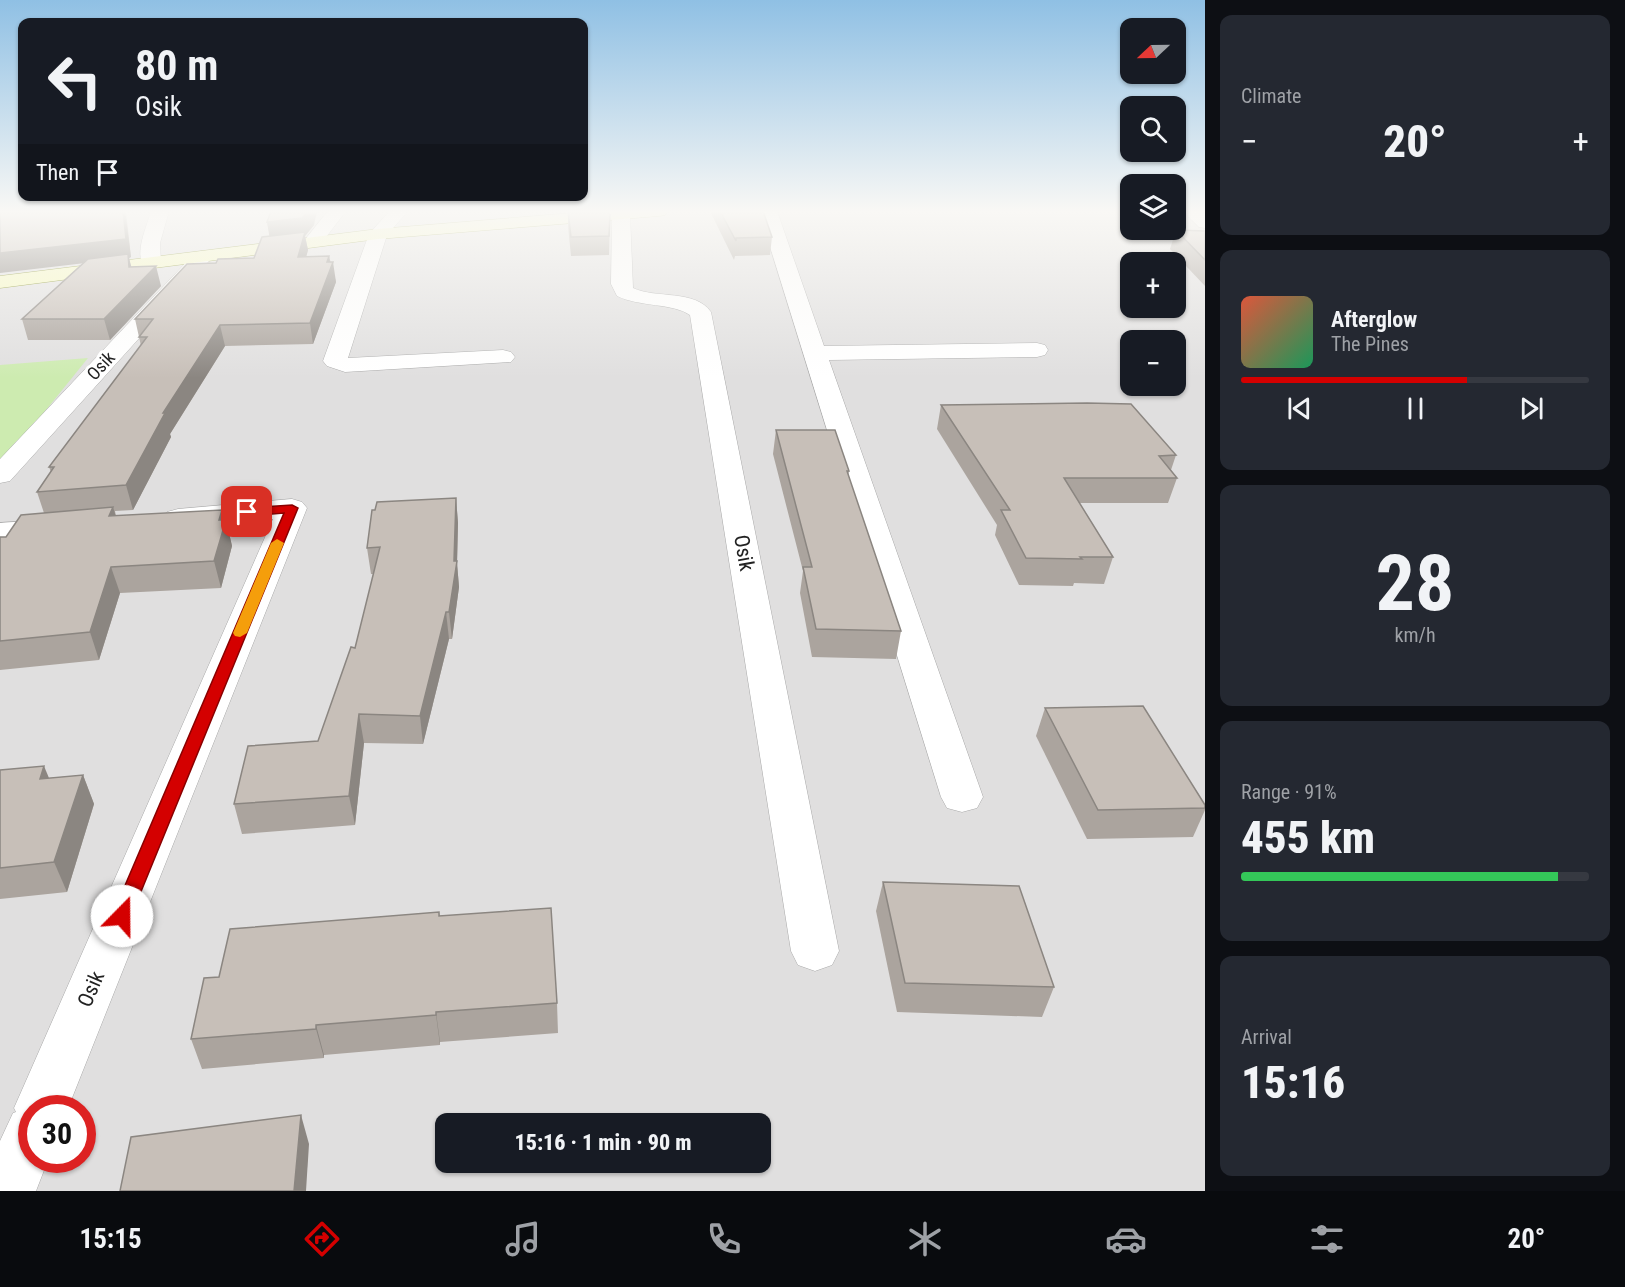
<!DOCTYPE html>
<meta charset="utf-8">
<style>
:root{--surface:#171b24;--page:#242831;--text:#f1f3f6;--muted:#9ea1a6;--line:#363941;--accent:#d40000}
body{margin:0;font-family:"Roboto Condensed",sans-serif;background:var(--page);color:var(--text);height:100vh;display:flex;flex-direction:column;font-size:22px;white-space:nowrap}
*{box-sizing:border-box;margin:0}
p{font-size:20px;color:var(--muted)}
.icon{flex:none;width:33px;height:33px;fill:none;stroke:currentColor;stroke-width:2;stroke-linecap:round;stroke-linejoin:round}
.map{position:relative;flex:1;overflow:hidden}
.panel{display:flex;flex-direction:column;gap:15px;padding:15px;background:#0d0f14;width:420px}
.panel>*{flex:none}
.hud{position:absolute;left:18px;top:18px;width:570px;height:183px;border-radius:12px;box-shadow:0 2px 4px #0004;background:#171b24;color:var(--text);overflow:hidden}
.needle{width:39px;rotate:248deg}
.tools{position:absolute;left:1120px;top:18px;display:grid;gap:12px}
.tools a{display:grid;place-items:center;width:66px;height:66px;border-radius:12px;background:var(--surface);box-shadow:0 2px 4px #0004;font-size:30px}
.speed{position:absolute;left:18px;top:1095px;display:flex;gap:12px;font-size:30px;font-weight:700;text-align:center}
.speed>*{display:grid;place-content:center;width:78px;height:78px;border-radius:50%;background:var(--surface);box-shadow:0 2px 4px #0004;line-height:1}
.speed .limit{border:9px solid #d22;background:#fff;color:#111}
.pin{position:absolute;display:grid;place-items:center;width:51px;height:51px;color:#fff;margin:-26px;border-radius:12px;box-shadow:0 3px 9px #0006}
.me{position:absolute;width:66px;margin:-33px;rotate:22deg;stroke-linejoin:round;filter:drop-shadow(0 0 4px #0008)}
.turn{display:flex;align-items:center;gap:21px;height:126px;padding:0 18px;font-size:27px}
.turn .icon{width:78px;height:78px;stroke-width:2.5}
.turn b{display:block;font-size:42px;line-height:51px}
.then{display:flex;align-items:center;height:57px;padding:0 18px;background:#0003;gap:12px;font-size:22px}
.big{font-size:45px;font-weight:800;line-height:1.1}
.panel .widget{flex:1;display:flex;flex-direction:column;justify-content:center;gap:9px;min-width:0;padding:0 21px;border-radius:12px;background:var(--page)}
.panel .dial{align-items:center;gap:0}
.dial b{font-size:78px;line-height:1}
.song{display:flex;align-items:center;gap:18px}
.cover{width:72px;height:72px;border-radius:9px;background:linear-gradient(135deg,hsl(10 70% 55%),hsl(150 70% 35%))}
.played{height:6px;border-radius:3px;background:linear-gradient(90deg,var(--accent) 65%,var(--line) 65%)}
.keys{display:flex;justify-content:space-around;direction:ltr}
.heat{display:flex;justify-content:space-between;align-items:center;font-size:33px;direction:ltr}
.charge{height:9px;border-radius:4px;background:linear-gradient(90deg,#34c759 91%,var(--line) 0)}
.trip{position:absolute;left:435px;top:1113px;width:336px;height:60px;border-radius:12px;background:var(--surface);box-shadow:0 2px 4px #0004;font-weight:800;line-height:60px;text-align:center}
.menu{display:flex;height:96px;justify-content:space-around;align-items:center;background:#090b0e;color:var(--muted)}
.menu .icon{width:42px;height:42px}
.menu .on{color:var(--accent)}
.menu b{font-size:27px;color:var(--text)}
main{display:flex;flex:1;min-height:0}
.map>svg:first-child{display:block}
.residential{fill:#e0dfdf;fill-rule:evenodd}
.grass{fill:#cdebb0}
.lines{fill:none;stroke-linecap:round;stroke-linejoin:round}
.minor-casing{stroke:#a9a9a9;stroke-width:1}
.secondary-casing{stroke:#707d05;stroke-width:1}
.minor{fill:#fff;fill-rule:evenodd}
.secondary{fill:#f7fabf;fill-rule:evenodd}
.wall{fill:#aba49e}
.shaded-wall{fill:#8b8681}
.building{fill:#c7bfb8;stroke:#8b8681;stroke-width:1.5}
.route{fill:#d40000;stroke:#8a0000;stroke-width:1.5}
.slow{fill:#f59e0b}
.labels{text-anchor:middle;stroke-width:6;stroke-linejoin:round;paint-order:stroke}
.far-street-label{font-size:18px;fill:#222;stroke:#fff}
.street-label{font-size:21px;fill:#222;stroke:#fff}
</style>
<main>
<div class="map">
<svg width="1205" height="1191" viewBox="0 0 1205 1191">
<rect width="100%" height="100%" fill="#f2efe9"/>
<path class="residential" d="M0,211H1131V230H1176V211H1205V1191H0ZM1131,262H1176V308H1131ZM1131,340H1176V386H1131ZM32,1108H82V1160H32ZM446,1124H760V1162H446Z"/>
<polygon class="grass" points="88,358 0,467 0,365"/>
<g class="lines">
<g class="minor-casing">
<g id="minor">
<path d="M151,211H169L160,243L161,263L158,267H144C134,252 147,227 151,211Z"/>
<polygon points="328,211 346,211 320,245 306,245 304,241"/>
<polygon points="390,211 408,211 387,235 348,358 503,350 511,352 515,357 511,362 345,372 327,366 323,361 369,234"/>
<path d="M610,211H628L630,214L633,288C656,299 695,289 711,312L839,951L832,965L815,971L798,965L791,951L690,315C673,303 639,307 617,296L611,284L612,214Z"/>
<polygon points="759,211 777,211 824,346 1037,343 1045,345 1048,350 1045,355 1037,357 829,360 983,797 977,808 962,812 947,808 941,797"/>
<polygon points="1183,211 1202,211 1205,214 1205,228 1199,227"/>
<polygon points="202,251 209,253 212,257 209,261 10,481 0,483 0,459 195,253"/>
<polygon points="292,499 302,502 307,508 68,1108 32,1108 32,1160 48,1160 36,1191 0,1191 0,1141 13,1113 16,1112 14,1108 22,1090 273,519 178,527 167,524 163,518 167,512 178,509"/>
<polygon points="55,519 66,522 70,528 66,534 0,541 0,523"/>
</g>
</g>
<g class="secondary-casing">
<polygon id="secondary" points="597,211 668,211 665,215 659,216 378,239 0,288 0,276 378,229"/>
</g>
<use href="#minor" class="minor"/>
<use href="#secondary" class="secondary"/>
</g>
<g class="wall">
<polygon points="0,211 132,211 126,211 131,257 129,258 131,267 161,286 110,340 28,340 22,319 83,263"/>
<polygon points="566,211 608,211 610,215 609,255 571,256 568,226 568,211"/>
<polygon points="710,211 763,211 772,237 770,255 735,256 734,260"/>
<polygon points="267,222 314,225 305,236 308,250 306,257 329,256 336,282 313,344 225,346 170,434 171,437 133,510 115,511 116,516 222,510 225,520 226,520 232,546 221,588 120,593 99,660 0,670 0,537 6,537 44,513 37,492 51,472 49,467 141,346 135,319 216,263 254,258 270,236"/>
<polygon points="1176,230 1205,231 1205,286 1170,249"/>
<polygon points="941,405 1176,455 1171,470 1177,478 1168,503 1079,503 1113,557 1104,584 1074,583 1073,586 1019,585 995,535 997,525 937,429"/>
<polygon points="776,430 849,471 848,476 901,631 896,659 812,657 800,593 803,571 773,454"/>
<polygon points="456,498 458,523 457,563 459,587 452,639 449,639 423,744 364,743 355,825 242,834 234,804 318,741 355,648 374,574 371,574 367,548"/>
<polygon points="1045,708 1205,805 1205,810 1193,837 1087,839 1036,736"/>
<polygon points="0,770 49,778 83,775 94,804 67,892 0,899"/>
<polygon points="883,882 1054,987 1042,1017 897,1012 876,911"/>
<polygon points="439,912 440,916 557,1003 558,1033 440,1042 440,1045 324,1055 324,1058 202,1069 191,1039 219,977"/>
</g>
<g class="shaded-wall">
<polygon points="123,211 125,211 131,257 129,258 133,273 129,267 128,258 0,273 0,253"/>
<polygon points="308,211 317,211 314,225 305,236 308,250 301,276 270,240 267,222"/>
<polygon points="329,256 331,268 333,262 336,282 313,344 310,323"/>
<polygon points="156,266 161,286 110,340 104,319"/>
<polygon points="220,325 225,346 170,434 171,437 133,510 126,485 163,413"/>
<polygon points="456,498 458,523 457,563 459,587 452,639 449,612 454,561"/>
<polygon points="113,507 121,533 109,516"/>
<polygon points="222,510 225,522 226,520 232,546 221,588 214,561 219,520"/>
<polygon points="111,567 120,593 99,660 90,632"/>
<polygon points="446,612 449,639 423,744 420,716"/>
<polygon points="359,714 364,743 355,825 349,796"/>
<polygon points="44,766 56,795 40,779"/>
<polygon points="83,775 94,804 67,892 54,862"/>
<polygon points="436,1012 440,1042 440,1045 436,1015"/>
<polygon points="316,1025 324,1055 324,1058 316,1029"/>
<polygon points="301,1115 309,1144 306,1191 294,1191"/>
</g>
<g class="building">
<polygon points="0,211 123,211 126,239 0,253"/>
<polygon points="271,211 308,211 302,218 267,222"/>
<polygon points="568,211 608,211 610,215 609,236 571,237"/>
<polygon points="720,211 763,211 772,237 736,238 736,241"/>
<polygon points="1176,230 1205,231 1205,260"/>
<polygon points="305,232 298,257 329,256 327,262 333,262 310,323 220,325 163,413 165,413 126,485 37,492 54,467 49,467 147,337 139,337 153,319 135,319 187,264 216,263 218,259 254,258 262,237"/>
<polygon points="128,254 129,267 156,266 104,319 22,319 88,259"/>
<polygon points="1087,403 1131,404 1176,455 1159,456 1177,478 1064,478 1113,557 1080,557 1082,559 1026,558 1001,510 1010,510 941,405"/>
<polygon points="776,430 835,430 849,471 847,471 901,631 816,629 803,567 812,567"/>
<polygon points="456,498 454,561 457,561 449,612 446,612 420,716 359,714 349,796 234,804 248,746 318,741 351,647 355,648 380,547 367,548 372,510 375,510 377,502"/>
<polygon points="113,507 109,516 222,510 219,520 226,520 214,561 111,567 90,632 0,641 0,537 6,537 21,515"/>
<polygon points="1143,706 1205,805 1205,808 1098,810 1045,708"/>
<polygon points="44,766 40,779 83,775 54,862 0,868 0,770"/>
<polygon points="883,882 1019,886 1054,987 905,983"/>
<polygon points="551,908 557,1003 436,1012 436,1015 316,1025 316,1029 191,1039 204,978 219,977 230,929 439,912 439,916"/>
<polygon points="301,1115 294,1191 120,1191 131,1137"/>
</g>
<linearGradient id="sky" x2="0" y2="1"><stop stop-color="#8fc0e4"/><stop offset="0.56" stop-color="#f9f8f5"/><stop offset="1" stop-color="#f9f8f5" stop-opacity="0"/></linearGradient>
<rect width="1205" height="378" fill="url(#sky)"/>
<polygon class="route" points="292,505 298,508 131,916 129,921 122,923 115,921 112,916 284,513 247,516 241,512 247,508"/>
<polygon class="slow" points="277,539 284,543 247,633 240,637 235,636 233,633 271,543"/>
<g class="labels">
<g class="far-street-label">
<text transform="translate(101 366) rotate(-47)" y="6">Osik</text>
</g>
<g class="street-label">
<text transform="translate(744 553) rotate(80)" y="7">Osik</text>
<text transform="translate(91 989) rotate(-67)" y="7">Osik</text>
</g>
</g>
</svg>
<div class="tools">
<a><svg class="needle" viewBox="-14 -14 28 28"><path d="M0-13l5 13h-10z" fill="#e53935"/><path d="M0 13l5-13h-10z" fill="#9ea1a6"/></svg></a>
<a><svg class="icon" aria-label="search" viewBox="0 0 24 24"><circle cx="10" cy="10" r="6"/><path d="M15 15l6 6"/></svg></a>
<a><svg class="icon" aria-label="layers" viewBox="0 0 24 24"><path d="M12 4l9 5-9 5-9-5zM3 14l9 5 9-5"/></svg></a>
<a>+</a>
<a>−</a>
</div>
<div class="speed"><div class="limit">30</div></div>
<div class="pin" style="left:247px;top:512px;background:#d93025"><svg class="icon" aria-label="arrive" viewBox="0 0 24 24"><path d="M6 21V4h12l-3 4 3 4H6"/></svg></div>
<svg class="me" style="left:122px;top:916px" viewBox="-20 -20 40 40"><circle r="19" fill="#fff"/><path d="M0-13L10 11 0 6-10 11z" fill="#d40000"/></svg>
<div class="trip">15:16 · 1 min · 90 m</div>
<div class="hud">
<div class="turn"><svg class="icon" aria-label="left" viewBox="0 0 24 24"><path d="M17 20v-9H6M10 6l-5 5 5 5"/></svg><div><b>80 m</b>Osik</div></div>
<div class="then">Then<svg class="icon" aria-label="arrive" viewBox="0 0 24 24"><path d="M6 21V4h12l-3 4 3 4H6"/></svg></div>
</div>
</div>
<section class="panel">
<div class="widget"><p>Climate</p>
<div class="heat"><a>−</a><b class="big">20°</b><a>+</a></div>
</div>
<div class="widget">
<div class="song"><i class="cover"></i><div><b>Afterglow</b><p>The Pines</p></div></div>
<div class="played"></div>
<div class="keys"><svg class="icon" aria-label="previous" viewBox="0 0 24 24"><path d="M18 5L8 12l10 7zM5 5v14"/></svg><svg class="icon" aria-label="pause" viewBox="0 0 24 24"><path d="M8 5v14M16 5v14"/></svg><svg class="icon" aria-label="next" viewBox="0 0 24 24"><path d="M6 5l10 7-10 7zM19 5v14"/></svg></div>
</div>
<div class="widget dial"><b>28</b><p>km/h</p></div>
<div class="widget"><p>Range · 91%</p><b class="big">455 km</b><div class="charge"></div></div>
<div class="widget"><p>Arrival</p><b class="big">15:16</b></div>
</section>
</main>
<nav class="menu">
<b>15:15</b>
<svg class="icon on" aria-label="directions" viewBox="0 0 24 24"><path d="M12 3l9 9-9 9-9-9zM9 14v-3h6M13 9l2 2-2 2"/></svg>
<svg class="icon" aria-label="music" viewBox="0 0 24 24"><path d="M9 18V5l10-2v13"/><circle cx="6" cy="18" r="3"/><circle cx="16" cy="16" r="3"/></svg>
<svg class="icon" aria-label="phone" viewBox="0 0 24 24"><path d="M5 4h4l2 5-3 2q2 4 5 5l2-3 5 2v4C11 20 4 13 5 4z"/></svg>
<svg class="icon" aria-label="climate" viewBox="0 0 24 24"><path d="M12 3v18M4 7l16 10M4 17L20 7"/></svg>
<svg class="icon" aria-label="car" viewBox="0 0 24 24"><path d="M5 17H2v-5l4-1 3-4h7l3 4 3 1v5h-3M9 17h6M6 11h13"/><circle cx="7" cy="17" r="2"/><circle cx="17" cy="17" r="2"/></svg>
<svg class="icon" aria-label="filters" viewBox="0 0 24 24"><path d="M4 7h16M4 17h16"/><circle cx="9" cy="7" r="2"/><circle cx="15" cy="17" r="2"/></svg>
<b>20°</b>
</nav>
